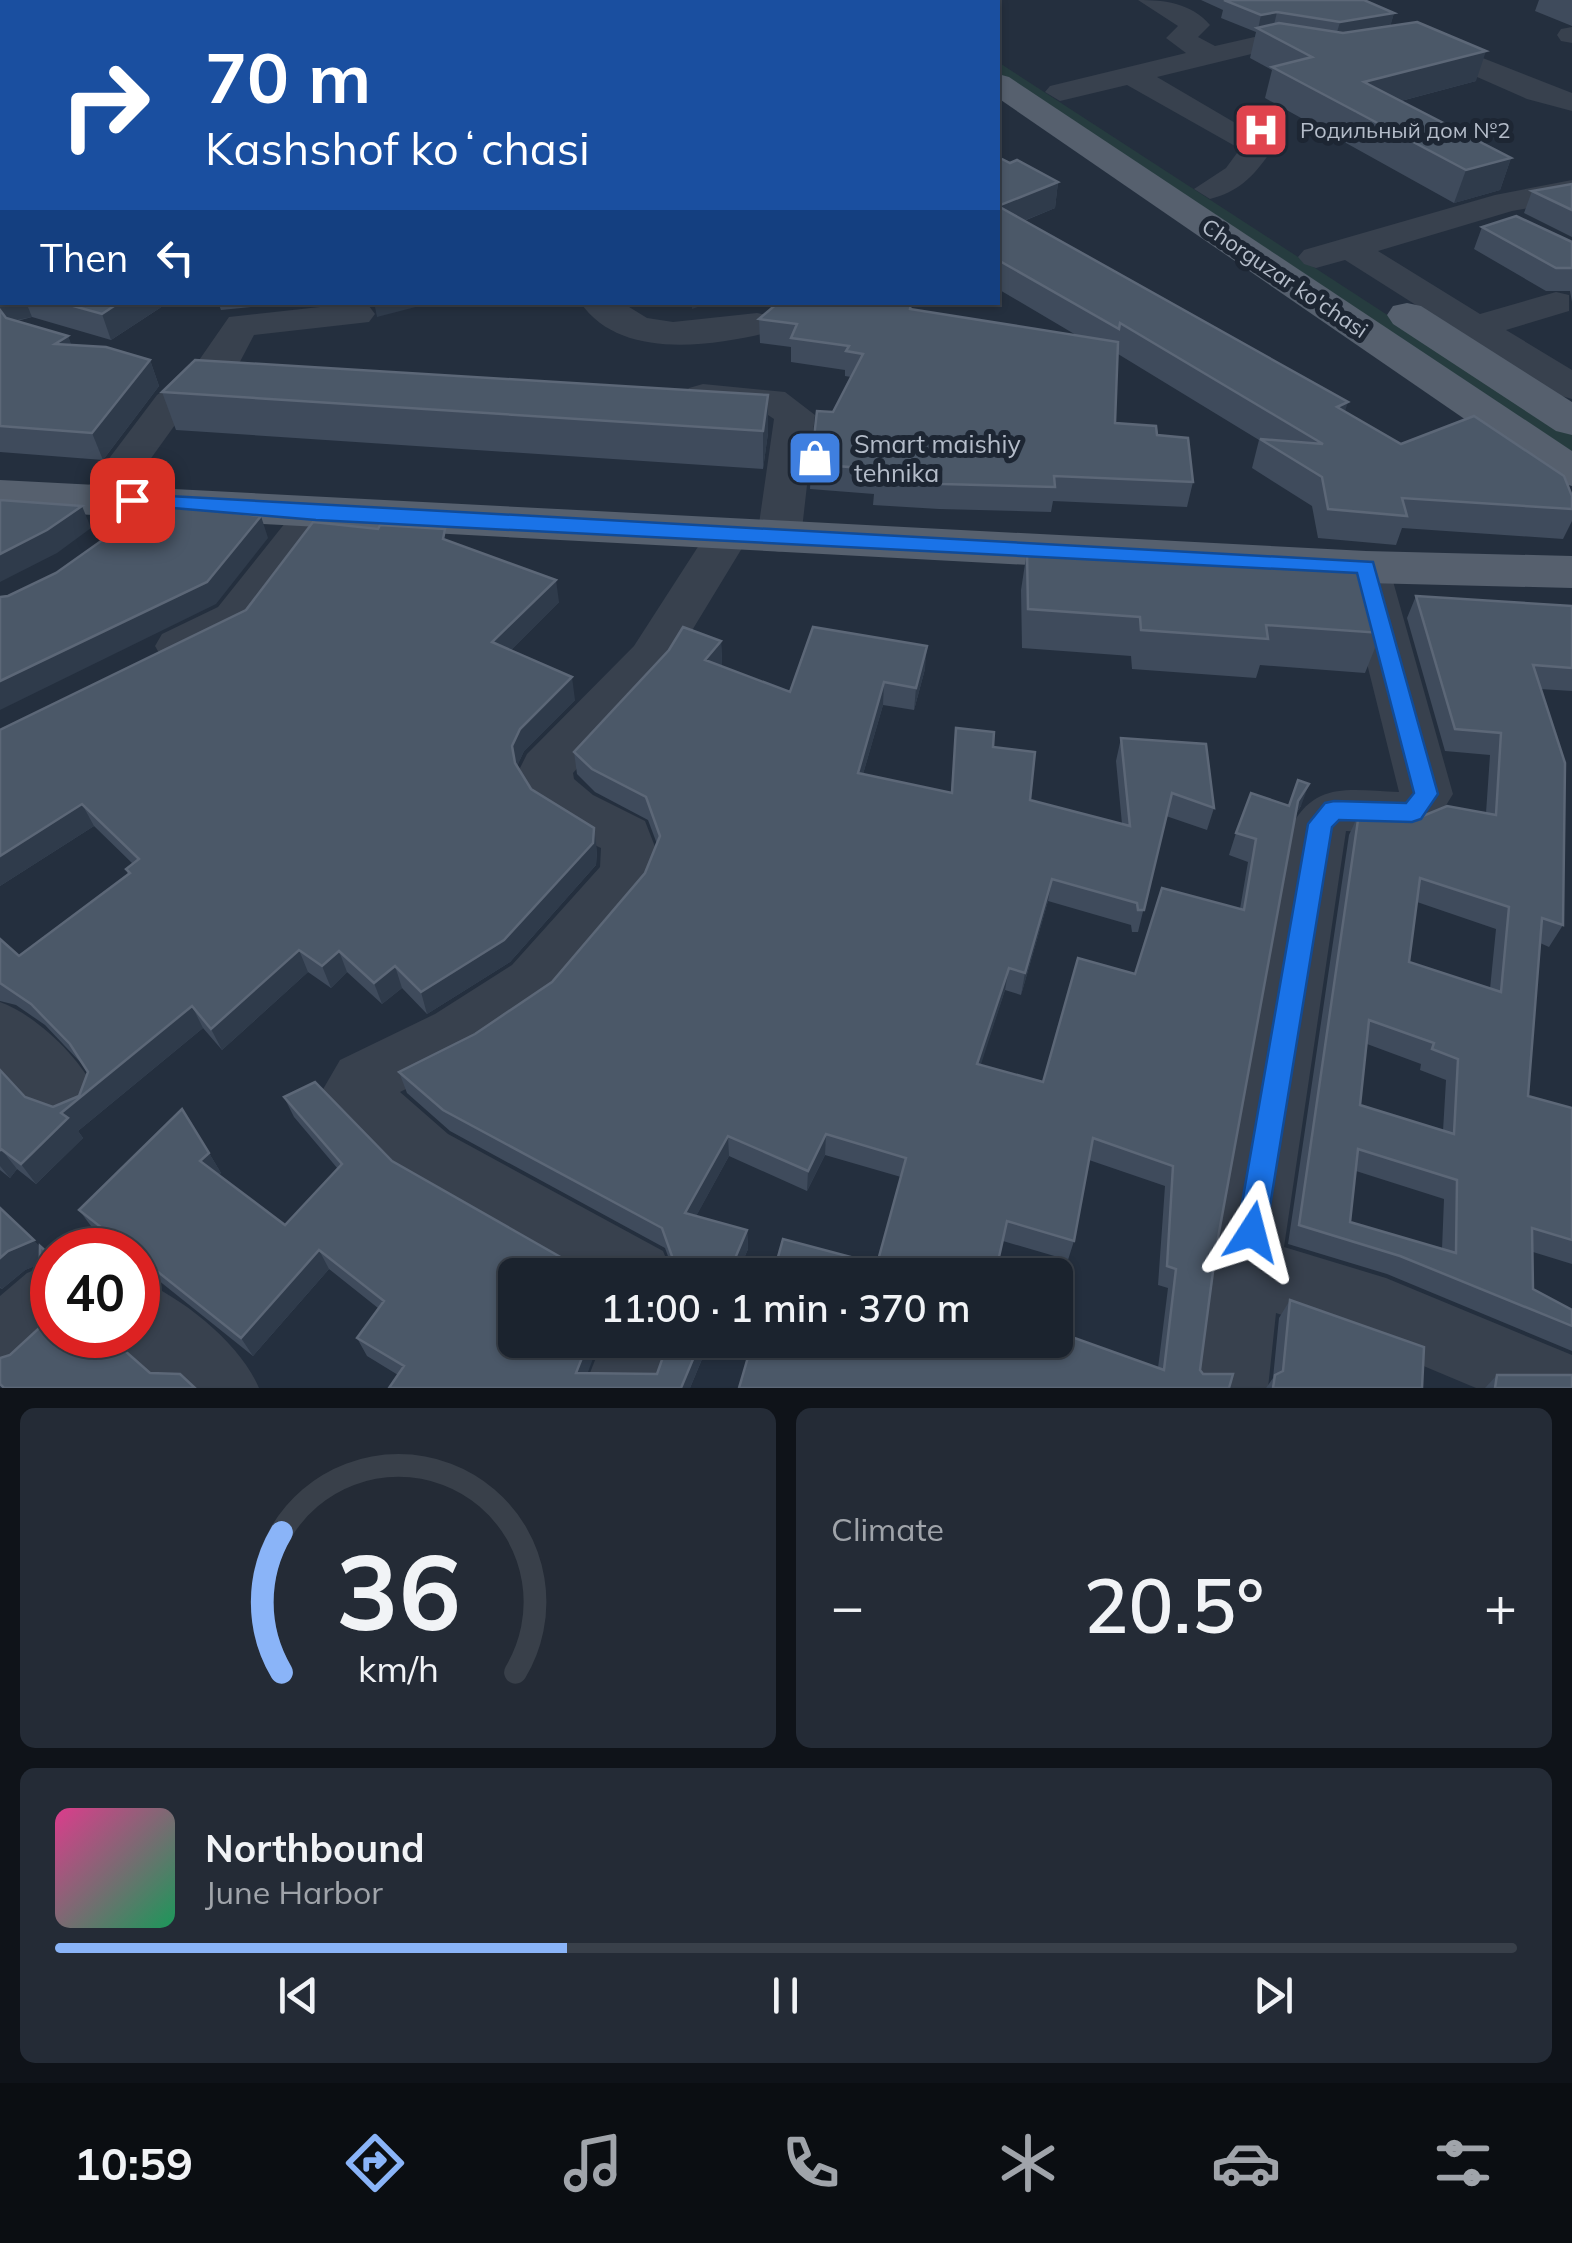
<!DOCTYPE html>
<meta charset="utf-8">
<style>
:root{--surface:#1b232e;--page:#242b36;--text:#f1f3f6;--muted:#a0a4aa;--line:#39404a;--accent:#8ab4f8}
body{margin:0;font-family:Mulish,sans-serif;background:var(--page);color:var(--text);height:100vh;display:flex;flex-direction:column;font-size:38px;white-space:nowrap}
*{box-sizing:border-box;margin:0}
p{font-size:32px;color:var(--muted)}
.icon{flex:none;width:55px;height:55px;fill:none;stroke:currentColor;stroke-width:2;stroke-linecap:round;stroke-linejoin:round}
.map{position:relative;height:1388px;overflow:hidden}
.panel{display:flex;flex-direction:column;gap:20px;padding:20px;background:#0f1319;flex:1}
.panel>*{flex:none}
.guide{position:absolute;left:0px;top:0px;width:1000px;height:305px;box-shadow:0 2px 8px #0004,0 0 0 2px var(--line);background:#1a4fa0;color:#fff;overflow:hidden}
.speed{position:absolute;left:30px;top:1228px;display:flex;gap:20px;font-size:50px;font-weight:700;text-align:center}
.speed>*{display:grid;place-content:center;width:130px;height:130px;border-radius:50%;background:var(--surface);box-shadow:0 2px 8px #0004,0 0 0 2px var(--line);line-height:1}
.speed .limit{border:15px solid #d22;background:#fff;color:#111}
.pin{position:absolute;display:grid;place-items:center;width:85px;height:85px;color:#fff;margin:-42px;border-radius:20px;box-shadow:0 5px 15px #0006}
.me{position:absolute;width:110px;margin:-55px;rotate:9deg;stroke-linejoin:round;filter:drop-shadow(0 0 8px #0008)}
.turn{display:flex;align-items:center;gap:35px;height:210px;padding:0 40px;font-size:45px}
.turn .icon{width:130px;height:130px;stroke-width:2.5}
.turn b{display:block;font-size:70px;line-height:85px}
.then{display:flex;align-items:center;height:95px;padding:0 40px;background:#0003;gap:20px;font-size:38px}
.big{font-size:75px;font-weight:600;line-height:1.1}
.panel .card{flex:1;display:flex;flex-direction:column;justify-content:center;gap:15px;min-width:0;padding:0 35px;border-radius:15px;background:var(--page)}
.panel .dial{align-items:center;gap:0}
.dial svg{height:260px;overflow:visible;fill:none;stroke:var(--line);stroke-width:7;stroke-linecap:round;text-anchor:middle}
.dial text{fill:var(--text);stroke:none}
.song{display:flex;align-items:center;gap:30px}
.cover{width:120px;height:120px;border-radius:15px;background:linear-gradient(135deg,hsl(330 70% 55%),hsl(150 70% 35%))}
.played{height:10px;border-radius:5px;background:linear-gradient(90deg,var(--accent) 35%,var(--line) 35%)}
.keys{display:flex;justify-content:space-around;direction:ltr}
.heat{display:flex;justify-content:space-between;align-items:center;font-size:55px;direction:ltr}
.panel .tiles{flex:1;display:grid;gap:20px;grid-template-columns:1fr 1fr}
.card:last-child{grid-column:span 2}
.trip{position:absolute;left:498px;top:1258px;width:575px;height:100px;border-radius:15px;background:var(--surface);box-shadow:0 2px 8px #0004,0 0 0 2px var(--line);font-weight:600;line-height:100px;text-align:center}
.tabs{display:flex;height:160px;justify-content:space-around;align-items:center;background:#0b0e12;color:var(--muted)}
.tabs .icon{width:70px;height:70px}
.tabs .current{color:var(--accent)}
.tabs b{font-size:45px;color:var(--text)}
.map>svg:first-child{display:block}
.green{fill:#263c3f}
.lines{fill:none;stroke-linecap:round;stroke-linejoin:round}
.minor{fill:#38414e;fill-rule:evenodd}
.major{fill:#56606e;fill-rule:evenodd}
.wall{fill:#3f4b5c;fill-rule:evenodd}
.shaded-wall{fill:#2f3b4b}
.building{fill:#4b5868;stroke:#5c6777;stroke-width:2.5;fill-rule:evenodd}
.route{fill:#1a73e8;stroke:#114b97;stroke-width:2.5}
.labels{text-anchor:middle;stroke-width:10;stroke-linejoin:round;paint-order:stroke}
.far-poi-label{font-size:22px;fill:#b4bcc9;stroke:#1d2633;text-anchor:start}
.far-street-label{font-size:22px;fill:#b4bcc9;stroke:#1d2633}
.poi-label{font-size:25px;fill:#b4bcc9;stroke:#1d2633;text-anchor:start}
</style>
<div class="map">
<svg width="1572" height="1388" viewBox="0 0 1572 1388">
<rect width="100%" height="100%" fill="#242f3e"/>
<polygon class="green" points="998,62 1572,435 1572,460 998,78"/>
<g class="lines">
<g class="minor">
<polygon points="603,0 629,0 630,2 604,2"/>
<path d="M1138,0C1165,0 1191,3 1210,25L1198,37L1215,46L1272,33L1330,45L1334,51L1320,59L1272,49L1157,77L1266,141L1269,154C1253,177 1238,192 1210,199L1194,189L1226,168L1237,153L1235,146L1127,85L1060,101L1045,92L1050,86L1186,53L1166,38L1178,26Z"/>
<polygon points="1572,27 1572,43 1561,41 1557,35 1561,29"/>
<polygon points="1419,33 1572,93 1572,111 1527,99 1409,47 1405,41"/>
<polygon points="1572,180 1572,200 1512,211 1378,251 1480,314 1556,292 1569,295 1569,311 1506,330 1572,370 1572,399 1558,395 1345,260 1316,268 1304,264 1298,257 1304,250 1495,195"/>
<path d="M580,302H621L647,318L673,322L757,313L770,316L776,324L770,332C712,346 620,361 580,302Z"/>
<polygon points="356,303 369,306 375,314 369,322 254,335 233,375 185,411 116,507 101,511 86,507 79,498 86,489 157,395 195,366 229,317"/>
<polygon points="703,384 785,392 815,415 801,538 795,548 779,552 763,548 757,538 774,419 762,411 689,404 683,396 689,388"/>
<path d="M316,499L331,503L338,513C304,564 234,678 162,658L155,646L162,634L218,607L301,503Z"/>
<path d="M728,521L744,525L750,535L668,670L573,773L574,779L593,795L645,821L659,857L645,893L554,1001L479,1052L400,1092L448,1134L663,1251L673,1275H571L402,1178L332,1111L322,1091L340,1060L435,1014L512,965L600,867L601,848C565,830 524,814 520,768L527,754L634,646L712,525Z"/>
<path d="M1366,552L1382,557L1389,567L1453,794L1432,828L1413,834L1346,831L1284,1247L1386,1278L1572,1355V1388H1476L1383,1349L1276,1313L1268,1388H1194L1211,1269L1293,824C1317,780 1355,791 1399,792L1343,567L1350,557Z"/>
<path d="M0,1002C38,1016 81,1059 98,1095L89,1115L66,1124L43,1115L0,1070Z"/>
<polygon points="52,1263 52,1335 63,1335 26,1369 0,1379 0,1296 27,1273"/>
<path d="M138,1279C183,1298 240,1343 259,1388H167L113,1340L111,1335H138Z"/>
<polygon points="603,1340 675,1340 658,1388 584,1388"/>
</g>
<g class="major">
<polygon points="856,0 887,0 888,2 857,2"/>
<polygon points="901,0 932,0 933,2 902,2"/>
<polygon points="998,74 1009,77 1572,451 1572,486 1556,482 998,98"/>
<polygon points="1407,303 1421,306 1572,402 1572,435 1556,431 1393,324 1387,315 1393,306"/>
<polygon points="0,480 1366,551 1572,556 1572,588 1366,583 0,510"/>
</g>
</g>
<g class="wall">
<polygon points="1201,0 1364,0 1394,13 1390,26 1476,81 1401,101 1511,158 1500,190 1454,203 1265,98 1272,70 1250,58 1256,32 1221,18 1223,10"/>
<polygon points="1539,0 1572,0 1572,26 1535,11"/>
<polygon points="998,157 1058,182 1055,208 1024,221 1345,412 1401,444 1572,496 1572,521 1563,539 1402,528 1396,545 1318,538 1312,506 1252,468 1259,440 1118,354 1115,423 1157,435 1193,482 1187,507 1053,501 1051,512 939,509 873,505 874,494 810,489 811,464 833,412 851,377 845,376 845,370 791,362 791,347 760,343 759,319 774,306 774,302 912,302 911,309 1076,335 998,289"/>
<polygon points="1572,184 1572,237 1524,213 1532,191"/>
<polygon points="0,215 2,302 169,302 111,340 32,317 17,321 68,336 71,345 150,360 159,386 103,460 0,452"/>
<polygon points="1482,227 1572,242 1572,302 1570,291 1546,291 1474,249"/>
<polygon points="218,302 301,302 221,310"/>
<polygon points="162,392 768,395 768,433 763,469 176,430"/>
<polygon points="448,541 559,602 511,650 575,700 524,751 517,766 531,789 597,850 596,865 510,962 427,1014 402,988 382,1004 347,972 331,988 308,972 222,1050 203,1028 78,1131 83,1138 36,1184 17,1169 10,1178 0,1170 0,1070 25,1097 53,1107 79,1096 88,1072 82,1064 45,1025 16,1005 0,1001 0,939 19,956 128,874 126,869 133,864 94,826 0,886 0,730"/>
<polygon points="1027,551 1381,633 1365,673 1260,665 1256,678 1132,669 1131,656 1022,648 1021,590"/>
<path d="M1416,596L1572,606V691L1540,689L1563,925L1549,947L1540,943L1528,1096L1572,1108V1264L1533,1252V1289L1572,1309V1351L1387,1274L1288,1244L1349,835L1359,813L1423,816L1486,813L1490,755L1445,751L1407,618ZM1417,902L1496,929L1490,989L1409,962ZM1367,1044L1421,1064L1420,1070L1446,1080L1443,1131L1360,1105ZM1356,1171L1444,1199L1442,1249L1350,1222Z"/>
<polygon points="721,641 722,664 720,666 790,692 925,669 914,710 883,705 863,774 951,793 956,728 993,747 1030,800 1122,824 1116,761 1121,738 1214,808 1207,830 1166,816 1138,932 1132,932 1131,925 1048,901 1021,995 1005,990 980,1065 1043,1082 1135,974 1240,909 1248,862 1229,855 1236,833 1289,805 1298,780 1301,806 1295,815 1216,1249 1200,1370 1203,1374 1229,1388 1158,1368 1168,1288 1158,1285 1165,1186 1089,1160 1074,1241 1068,1260 1003,1241 877,1264 901,1177 825,1155 807,1191 729,1156 696,1216 747,1230 748,1249 737,1275 515,1275 587,1373 657,1374 710,1340 690,1388 389,1388 398,1375 367,1356 357,1338 378,1308 329,1269 253,1356 138,1264 138,1250 119,1250 94,1230 79,1210 209,1153 221,1173 218,1175 285,1225 338,1169 294,1117 284,1097 392,1161 564,1259 669,1259 665,1248 450,1131 407,1093 399,1072 475,1034 552,982 645,873 657,844 648,820 595,792 577,774 574,752"/>
<polygon points="0,1208 40,1247 52,1335 109,1337 150,1373 10,1355 47,1322 39,1313 40,1264 25,1270 2,1289 0,1288"/>
<polygon points="1290,1300 1422,1388 1266,1388 1273,1378 1279,1318"/>
<polygon points="1497,1375 1572,1388 1485,1388"/>
</g>
<g class="shaded-wall">
<polygon points="530,0 560,0 560,2 507,2"/>
<polygon points="1277,12 1273,29 1258,29 1261,15"/>
<polygon points="1394,13 1389,31 1335,39 1340,22"/>
<polygon points="1486,51 1476,81 1355,113 1364,82"/>
<rect x="0" y="104" width="2" height="25"/>
<polygon points="1511,158 1500,190 1454,203 1466,170"/>
<polygon points="1058,182 1055,208 998,231 998,206"/>
<polygon points="2,300 2,302 26,302 32,317 17,320 8,332 0,313 0,303"/>
<polygon points="120,302 169,302 111,340 102,314"/>
<polygon points="374,302 431,302 431,303 377,317"/>
<polygon points="692,302 712,302 692,309"/>
<polygon points="68,336 78,362 55,344"/>
<polygon points="150,360 159,386 103,460 92,433"/>
<polygon points="768,395 768,433 763,469 763,431"/>
<polygon points="1348,402 1339,430 1337,407"/>
<polygon points="82,506 91,528 57,553 0,582 0,554"/>
<polygon points="261,516 268,538 216,604 0,710 0,681"/>
<polygon points="556,580 559,602 497,664 492,642"/>
<polygon points="721,641 722,664 707,683 705,660"/>
<polygon points="927,646 925,669 914,710 916,688"/>
<polygon points="572,677 575,700 524,751 516,769 512,746 520,729"/>
<polygon points="884,682 883,705 857,795 858,773"/>
<polygon points="1309,784 1301,806 1289,823 1298,801"/>
<polygon points="82,804 94,826 0,886 0,856"/>
<polygon points="594,828 597,850 596,865 510,962 427,1014 421,992"/>
<polygon points="1052,879 1048,901 1021,995 1025,973"/>
<polygon points="299,950 308,972 222,1050 211,1029"/>
<polygon points="339,951 347,972 331,988 322,966"/>
<polygon points="395,966 402,988 382,1004 374,983"/>
<polygon points="1009,968 1005,990 974,1086 977,1064"/>
<polygon points="192,1006 203,1028 78,1131 83,1138 36,1184 21,1164 61,1113"/>
<polygon points="826,1134 825,1155 807,1191 808,1171"/>
<polygon points="728,1136 729,1156 687,1233 685,1213"/>
<polygon points="1,1149 17,1169 10,1178 0,1166 0,1151"/>
<polygon points="209,1153 221,1173 211,1182 200,1161"/>
<polygon points="747,1230 748,1249 737,1275 728,1275"/>
<polygon points="34,1240 50,1260 25,1270 2,1289 0,1287 0,1258 8,1251"/>
<polygon points="319,1250 329,1269 253,1356 241,1338"/>
<polygon points="589,1340 600,1340 582,1388 576,1373"/>
<polygon points="701,1340 710,1340 690,1388 681,1388"/>
</g>
<g class="building">
<polygon points="199,0 530,0 507,2 199,2"/>
<polygon points="708,0 805,0 807,2 709,2"/>
<polygon points="1224,0 1364,0 1394,13 1340,22 1277,12 1261,15"/>
<polygon points="0,11 2,12 2,104 0,104"/>
<polygon points="1417,22 1486,51 1364,82 1511,158 1466,170 1272,67 1312,57 1257,28 1279,23 1343,33"/>
<polygon points="998,157 1010,163 1017,160 1058,182 998,206"/>
<polygon points="1572,184 1572,210 1532,191"/>
<polygon points="998,206 1348,402 1337,407 1401,444 1474,416 1564,476 1572,496 1572,509 1402,498 1407,516 1328,509 1322,477 1260,439 1323,444 1120,323 1119,329 998,260"/>
<polygon points="0,215 2,215 2,300 0,303"/>
<polygon points="1516,216 1572,242 1572,268 1556,268 1482,227"/>
<polygon points="59,302 120,302 102,314"/>
<polygon points="779,302 911,302 910,309 1118,342 1115,423 1156,426 1157,435 1188,438 1193,482 1054,476 1055,487 942,484 874,480 875,469 811,464 817,411 833,412 863,354 846,351 849,346 791,338 797,324 759,319"/>
<polygon points="0,310 6,318 68,336 55,344 106,347 150,360 92,433 0,426"/>
<polygon points="195,360 768,395 763,431 162,392"/>
<polygon points="0,500 82,506 47,530 0,554"/>
<polygon points="159,500 215,503 211,510 261,516 207,582 0,681 0,597 8,596 56,573"/>
<polygon points="313,522 378,529 380,525 445,529 443,539 556,580 492,642 572,677 520,729 512,746 515,763 531,789 594,828 593,843 504,940 421,992 395,966 374,983 339,951 322,966 299,950 211,1029 192,1006 61,1113 68,1118 21,1164 1,1149 0,1151 0,1070 25,1097 53,1107 79,1096 88,1072 70,1044 31,1004 0,983 0,939 19,956 130,873 126,869 139,859 82,804 0,856 0,730 246,610"/>
<polygon points="1027,551 1365,573 1381,633 1266,625 1268,639 1141,630 1140,617 1028,609"/>
<path d="M1416,596L1572,606V668L1533,665L1565,763L1563,925L1542,918L1528,1096L1572,1108V1240L1532,1228L1533,1289L1572,1310V1326L1400,1256L1299,1225L1359,813L1423,816L1447,806L1496,815L1501,733L1455,729ZM1420,878L1509,907L1501,992L1409,962ZM1369,1020L1434,1043L1432,1049L1458,1059L1454,1134L1360,1105ZM1358,1149L1457,1180L1456,1253L1350,1222Z"/>
<polygon points="683,627 721,641 705,660 790,692 813,627 927,646 916,688 884,682 858,773 952,793 956,728 994,732 993,747 1035,752 1030,800 1130,826 1121,738 1206,744 1214,808 1172,793 1144,910 1138,910 1137,903 1052,879 1025,973 1009,968 977,1064 1043,1082 1078,958 1135,974 1162,888 1244,910 1256,839 1236,833 1251,793 1289,806 1298,780 1309,784 1298,801 1216,1249 1200,1370 1203,1374 1233,1374 1229,1388 739,1388 753,1340 1055,1340 1055,1331 1164,1370 1176,1269 1167,1266 1173,1166 1093,1138 1074,1241 1007,1221 995,1275 773,1275 783,1239 877,1264 906,1158 826,1134 808,1171 728,1136 685,1213 747,1230 728,1275 515,1275 515,1340 589,1340 576,1373 657,1374 669,1340 701,1340 681,1388 389,1388 404,1366 357,1338 384,1301 319,1250 241,1338 138,1256 138,1250 130,1250 79,1210 182,1109 209,1153 200,1161 285,1225 342,1164 284,1097 315,1082 392,1161 564,1259 673,1259 662,1228 443,1110 399,1072 475,1034 552,982 645,873 660,836 646,797 592,769 574,752 669,650"/>
<polygon points="0,1208 34,1240 8,1251 0,1258"/>
<polygon points="40,1246 52,1257 52,1335 107,1335 150,1373 180,1374 195,1388 4,1388 0,1384 0,1358 10,1355 49,1319 50,1314 39,1313"/>
<polygon points="1290,1300 1424,1347 1422,1388 1273,1388 1275,1375 1283,1371"/>
<polygon points="1497,1375 1572,1375 1572,1388 1495,1388"/>
</g>
<polygon class="route" points="132,494 1373,562 1438,794 1421,819 1412,822 1339,820 1332,827 1264,1243 1252,1247 1241,1243 1237,1232 1308,824 1325,803 1334,801 1406,803 1414,793 1357,573 316,520 125,504 125,495"/>
<defs>
<g id="hospital-square" transform="scale(2.875)"><rect x="-9" y="-9" width="18" height="18" rx="4" fill="#e0444e" stroke="#1d2633"/><path d="M-5-5h3v3.5h4V-5h3V5h-3V1.5h-4V5h-3Z" fill="#fff"/></g>
<g id="shop-square" transform="scale(2.875)"><rect x="-9" y="-9" width="18" height="18" rx="4" fill="#3f7fe0" stroke="#1d2633"/><path d="M-5-2.5h2.3a2.7 3.5 0 0 1 5.4 0H5L5.5 6h-11ZM-1.5-2.5h3a1.5 2.3 0 0 0-3 0Z" fill="#fff"/></g>
</defs>
<g fill-rule="evenodd">
<use href="#hospital-square" x="1261" y="130"/>
<use href="#shop-square" x="815" y="458"/>
</g>
<g class="labels">
<g class="far-poi-label">
<text x="1300" y="138">Родильный дом №2</text>
</g>
<g class="far-street-label">
<text transform="translate(1285 278) rotate(34)" y="8">Chorguzar ko'chasi</text>
</g>
<g class="poi-label">
<text x="854" y="453">Smart maishiy<tspan x="854" dy="29">tehnika</tspan></text>
</g>
</g>
</svg>
<div class="speed"><div class="limit">40</div></div>
<div class="pin" style="left:132px;top:500px;background:#d93025"><svg class="icon" aria-label="arrive" viewBox="0 0 24 24"><path d="M6 21V4h12l-3 4 3 4H6"/></svg></div>
<svg class="me" style="left:1252px;top:1232px" viewBox="-20 -20 40 40"><path d="M0-17L14 15 0 8-14 15z" fill="#1a73e8" stroke="#fff" stroke-width="4"/></svg>
<div class="trip">11:00 · 1 min · 370 m</div>
<div class="guide">
<div class="turn"><svg class="icon" aria-label="right" viewBox="0 0 24 24"><path d="M7 20v-9h11M14 6l5 5-5 5"/></svg><div><b>70 m</b>Kashshof koʻchasi</div></div>
<div class="then">Then<svg class="icon" aria-label="left" viewBox="0 0 24 24"><path d="M17 20v-9H6M10 6l-5 5 5 5"/></svg></div>
</div>
</div>
<section class="panel">
<div class="tiles">
<div class="card dial"><svg viewBox="0 0 100 80">
<path d="M14 69A42 42 0 1 1 86 69"/>
<path d="M14 69A42 42 0 0 1 14 26" stroke="#8ab4f8"/>
<text x="50" y="56" font-size="32" font-weight="700">36</text>
<text x="50" y="72" font-size="11">km/h</text>
</svg></div>
<div class="card"><p>Climate</p>
<div class="heat"><a>−</a><b class="big">20.5°</b><a>+</a></div>
</div>
<div class="card">
<div class="song"><i class="cover"></i><div><b>Northbound</b><p>June Harbor</p></div></div>
<div class="played"></div>
<div class="keys"><svg class="icon" aria-label="previous" viewBox="0 0 24 24"><path d="M18 5L8 12l10 7zM5 5v14"/></svg><svg class="icon" aria-label="pause" viewBox="0 0 24 24"><path d="M8 5v14M16 5v14"/></svg><svg class="icon" aria-label="next" viewBox="0 0 24 24"><path d="M6 5l10 7-10 7zM19 5v14"/></svg></div>
</div>
</div>
</section>
<nav class="tabs">
<b>10:59</b>
<svg class="icon current" aria-label="directions" viewBox="0 0 24 24"><path d="M12 3l9 9-9 9-9-9zM9 14v-3h6M13 9l2 2-2 2"/></svg>
<svg class="icon" aria-label="music" viewBox="0 0 24 24"><path d="M9 18V5l10-2v13"/><circle cx="6" cy="18" r="3"/><circle cx="16" cy="16" r="3"/></svg>
<svg class="icon" aria-label="phone" viewBox="0 0 24 24"><path d="M5 4h4l2 5-3 2q2 4 5 5l2-3 5 2v4C11 20 4 13 5 4z"/></svg>
<svg class="icon" aria-label="climate" viewBox="0 0 24 24"><path d="M12 3v18M4 7l16 10M4 17L20 7"/></svg>
<svg class="icon" aria-label="car" viewBox="0 0 24 24"><path d="M5 17H2v-5l4-1 3-4h7l3 4 3 1v5h-3M9 17h6M6 11h13"/><circle cx="7" cy="17" r="2"/><circle cx="17" cy="17" r="2"/></svg>
<svg class="icon" aria-label="filters" viewBox="0 0 24 24"><path d="M4 7h16M4 17h16"/><circle cx="9" cy="7" r="2"/><circle cx="15" cy="17" r="2"/></svg>
</nav>
